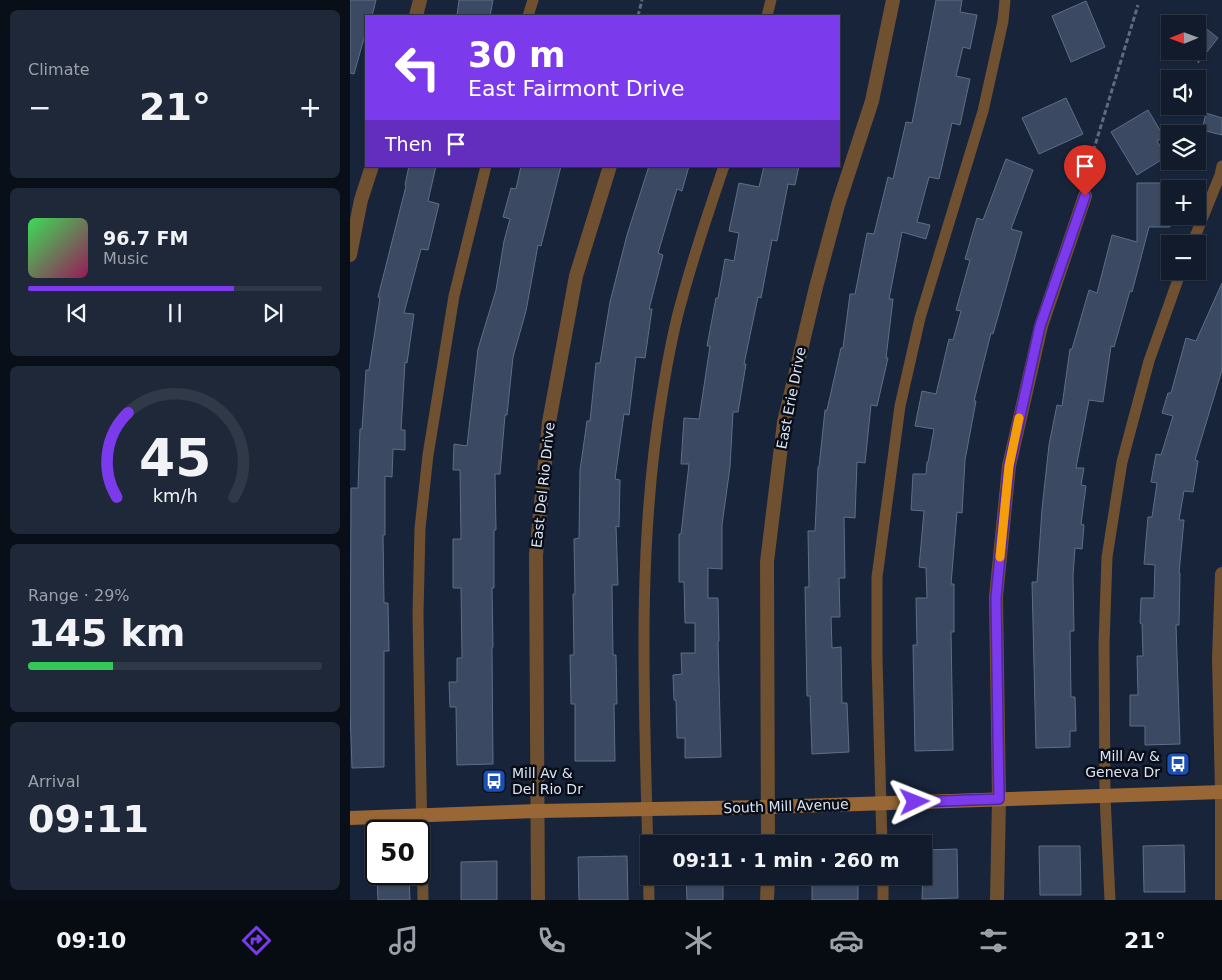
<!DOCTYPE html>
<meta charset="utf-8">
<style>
:root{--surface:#111b2c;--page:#1e2838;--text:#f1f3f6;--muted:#9ca1a9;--line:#303948;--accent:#7c3aed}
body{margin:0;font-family:"DejaVu Sans",sans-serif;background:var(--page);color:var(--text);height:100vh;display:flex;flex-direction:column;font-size:19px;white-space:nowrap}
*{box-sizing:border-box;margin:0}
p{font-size:16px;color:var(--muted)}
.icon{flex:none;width:28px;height:28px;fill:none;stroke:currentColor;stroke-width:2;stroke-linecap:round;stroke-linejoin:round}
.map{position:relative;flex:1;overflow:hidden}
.side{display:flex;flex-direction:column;gap:10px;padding:10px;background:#090f18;width:350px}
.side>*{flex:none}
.guide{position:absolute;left:15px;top:15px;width:475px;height:152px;border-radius:0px;box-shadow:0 1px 4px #0004,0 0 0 1px var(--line);background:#7c3aed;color:#fff;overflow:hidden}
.needle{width:32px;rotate:269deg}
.controls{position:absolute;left:811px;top:15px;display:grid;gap:10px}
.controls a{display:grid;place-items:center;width:45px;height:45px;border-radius:0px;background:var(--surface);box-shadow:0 1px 4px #0004,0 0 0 1px var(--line);font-size:25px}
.speed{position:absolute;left:15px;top:820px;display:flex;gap:10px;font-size:25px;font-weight:700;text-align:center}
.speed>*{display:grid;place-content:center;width:65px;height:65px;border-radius:50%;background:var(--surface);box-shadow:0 1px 4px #0004,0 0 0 1px var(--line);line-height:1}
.speed .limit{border:2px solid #111;border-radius:8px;background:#fff;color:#111}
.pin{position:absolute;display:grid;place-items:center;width:42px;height:42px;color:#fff;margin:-51px -21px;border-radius:50% 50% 50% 0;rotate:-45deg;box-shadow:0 0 5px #0007}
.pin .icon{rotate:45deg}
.me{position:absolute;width:55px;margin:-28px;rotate:88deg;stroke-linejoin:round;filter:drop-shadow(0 0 4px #0008)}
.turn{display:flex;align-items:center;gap:18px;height:105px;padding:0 20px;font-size:22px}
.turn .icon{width:65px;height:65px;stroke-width:2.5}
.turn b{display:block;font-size:35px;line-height:42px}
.then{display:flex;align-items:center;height:48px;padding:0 20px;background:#0003;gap:10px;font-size:19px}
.big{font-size:38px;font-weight:700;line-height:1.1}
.side .widget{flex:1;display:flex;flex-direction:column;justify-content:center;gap:8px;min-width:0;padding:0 18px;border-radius:8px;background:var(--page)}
.side .dial{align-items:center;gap:0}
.dial svg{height:130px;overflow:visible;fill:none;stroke:var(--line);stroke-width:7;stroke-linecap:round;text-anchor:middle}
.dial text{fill:var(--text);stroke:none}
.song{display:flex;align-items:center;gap:15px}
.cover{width:60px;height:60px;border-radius:8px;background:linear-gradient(135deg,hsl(130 70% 55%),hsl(330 70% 35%))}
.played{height:5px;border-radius:2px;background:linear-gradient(90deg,var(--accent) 70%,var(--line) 70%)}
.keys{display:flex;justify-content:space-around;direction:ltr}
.heat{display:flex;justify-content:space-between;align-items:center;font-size:28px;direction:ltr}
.charge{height:8px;border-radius:4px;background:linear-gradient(90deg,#34c759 29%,var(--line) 0)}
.trip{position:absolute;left:290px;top:835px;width:292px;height:50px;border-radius:0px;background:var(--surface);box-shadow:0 1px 4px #0004,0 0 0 1px var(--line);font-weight:700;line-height:50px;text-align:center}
.tabs{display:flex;height:80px;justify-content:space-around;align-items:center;background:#070b12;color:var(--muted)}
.tabs .icon{width:35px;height:35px}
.tabs .active{color:var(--accent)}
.tabs b{font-size:22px;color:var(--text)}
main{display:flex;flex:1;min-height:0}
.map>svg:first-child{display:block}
.building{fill:#3b4a62;stroke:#5e6e87}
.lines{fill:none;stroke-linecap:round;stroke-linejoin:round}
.path{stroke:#5e6a7d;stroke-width:3;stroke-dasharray:5 2.5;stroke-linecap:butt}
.service{stroke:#6f5031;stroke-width:11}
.minor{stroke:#6f5031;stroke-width:14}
.secondary{stroke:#996735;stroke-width:14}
.route-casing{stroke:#51269a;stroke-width:12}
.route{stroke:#7c3aed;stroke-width:9}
.slow{stroke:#f59e0b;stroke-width:9}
.labels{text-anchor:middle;stroke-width:5;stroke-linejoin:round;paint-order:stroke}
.street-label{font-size:14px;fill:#dbe4f3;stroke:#080d17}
.poi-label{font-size:14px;fill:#dbe4f3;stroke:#080d17;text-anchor:end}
</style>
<main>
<section class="side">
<div class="widget"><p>Climate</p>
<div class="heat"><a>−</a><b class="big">21°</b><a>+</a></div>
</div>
<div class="widget">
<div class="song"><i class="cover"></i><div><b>96.7 FM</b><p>Music</p></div></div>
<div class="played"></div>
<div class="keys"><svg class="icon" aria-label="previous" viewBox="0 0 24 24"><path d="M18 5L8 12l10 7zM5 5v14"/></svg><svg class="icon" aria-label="pause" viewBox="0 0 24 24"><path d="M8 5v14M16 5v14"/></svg><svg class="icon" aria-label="next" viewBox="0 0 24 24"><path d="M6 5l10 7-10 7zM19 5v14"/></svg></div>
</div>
<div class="widget dial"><svg viewBox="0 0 100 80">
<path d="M14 69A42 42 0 1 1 86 69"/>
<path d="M14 69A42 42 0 0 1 21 17" stroke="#7c3aed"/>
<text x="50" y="56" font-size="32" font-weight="700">45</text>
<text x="50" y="72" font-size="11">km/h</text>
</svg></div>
<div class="widget"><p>Range · 29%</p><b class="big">145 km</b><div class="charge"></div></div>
<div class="widget"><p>Arrival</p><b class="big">09:11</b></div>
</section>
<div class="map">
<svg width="872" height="900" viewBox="0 0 872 900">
<rect width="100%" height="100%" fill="#17243a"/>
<g class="building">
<polygon points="0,0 26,0 22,16 16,16 16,31 4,74 0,73"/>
<polygon points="109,0 143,0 140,16 107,15"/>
<polygon points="586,0 612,0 610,12 627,15 620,49 613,47 606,76 620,79 610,125 602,123 589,179 579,177 567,222 580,225 576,239 552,232 539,299 543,299 536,358 538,358 527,406 521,405 515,463 507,462 505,518 494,517 495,578 489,578 490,617 481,617 482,648 491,647 492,703 497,703 499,752 462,754 460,696 457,696 455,587 459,587 458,531 465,531 468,467 469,467 475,410 477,410 491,348 493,348 500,294 505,294 517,233 524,234 538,177 543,179 556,122 562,123"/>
<polygon points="736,1 755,47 721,62 702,16"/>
<polygon points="848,22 868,38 848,63"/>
<polygon points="716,98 733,134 689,154 672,118"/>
<polygon points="798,110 814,137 807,141 816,157 787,175 761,132"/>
<polygon points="856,113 872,118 872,135 852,130"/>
<polygon points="656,159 683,170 661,229 672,232 643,334 641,333 624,401 626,401 615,460 612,513 607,512 601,584 604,584 604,632 601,632 603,750 565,751 563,645 567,645 566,598 577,598 576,568 569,567 574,511 561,510 563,474 576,474 577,462 578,462 584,429 565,426 572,391 586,394 599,339 603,340 611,311 606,310 620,260 615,259 627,218 633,220"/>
<polygon points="59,166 86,166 78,201 89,204 78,250 71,249 54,313 64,314 57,363 55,362 51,430 55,430 55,450 43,449 42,477 35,476 35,535 33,535 34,603 38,603 39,651 34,651 34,767 2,768 0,710 1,488 8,488 10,429 12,429 16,370 19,370 30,298 28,297 56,186 55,185"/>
<polygon points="171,166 211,166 191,246 188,245 176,311 163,357 157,415 155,415 150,474 145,474 146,530 144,530 144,588 142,588 143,647 142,648 143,764 107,765 106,707 100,707 99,682 107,682 107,658 112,658 111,588 103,588 103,539 111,539 110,470 103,470 104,444 117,446 128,349 146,290 154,241 160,219 153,217 161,188 166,189"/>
<polygon points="299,166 339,166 332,191 327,189 308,253 313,255 299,309 302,309 295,358 286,357 279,415 274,414 265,479 270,480 269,527 266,526 268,585 262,585 263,655 266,655 267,704 264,704 265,761 225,761 225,704 221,704 220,655 224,655 223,594 225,594 224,539 229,538 230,470 237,421 240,421 246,363 250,363 260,302 277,235"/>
<polygon points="414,166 449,166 445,185 438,184 427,241 422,240 411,298 408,297 394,364 396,364 388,412 383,412 380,467 372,525 372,569 358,568 358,598 368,598 369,641 368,641 371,757 335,758 335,738 327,738 326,700 324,700 323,675 332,674 331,653 345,653 345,623 335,623 334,582 329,582 329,534 331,534 339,464 331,464 334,418 349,419 360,346 357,346 366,298 368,298 375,259 384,261 389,233 379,231 389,183 409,187"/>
<polygon points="787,183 820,183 820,227 799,227 782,292 780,291 764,347 761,346 753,402 739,400 726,468 734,468 731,485 736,486 731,524 734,525 732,549 725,548 723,576 724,631 720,631 721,697 725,697 726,731 720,731 720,747 686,748 682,582 687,582 692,509 699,445 707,405 712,406 720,349 722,349 739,290 747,293 762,235 787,242"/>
<polygon points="872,283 872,370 845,460 848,461 843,492 834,491 829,520 834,520 829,573 830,573 829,625 826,625 830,744 795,745 795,726 780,726 780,695 788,695 787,656 793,656 792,624 790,623 791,598 804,598 805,565 794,564 798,517 802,517 807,483 801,482 806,454 811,455 823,416 812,413 818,393 821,393 836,338 846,341"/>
<polygon points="834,845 835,892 794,892 793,846"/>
<polygon points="689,846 730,846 731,895 690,895"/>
<polygon points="607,849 608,898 572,899 574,850"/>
<polygon points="277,856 278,900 229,900 228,857"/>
<polygon points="147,861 147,900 111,900 111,862"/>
<polygon points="336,876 373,876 373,900 337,900"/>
<polygon points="462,876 500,876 500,878 508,878 508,900 462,900"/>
<polygon points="27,878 59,878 60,900 28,900"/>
</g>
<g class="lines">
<g class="path">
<polyline points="288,16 292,0"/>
<polyline points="739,165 788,5"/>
</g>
<g class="service">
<polyline points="178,16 183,0"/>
<polyline points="417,16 421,0"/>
<polyline points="842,244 870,175 872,166"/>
<polyline points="532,844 527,658 527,577 550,406 570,318 633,111 653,21 655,0"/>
<polyline points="533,876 533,900"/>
<polyline points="73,900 68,614 70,528 78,455 104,296 136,166"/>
<path d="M299,900C296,732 284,562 312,395C317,364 323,330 332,299C344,254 359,210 374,166"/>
<polyline points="760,900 755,797 754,644 757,557 772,462 799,361 831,271"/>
</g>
<g class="minor">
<polyline points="66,16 70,0"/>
<polyline points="0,255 11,200 22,166"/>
<polyline points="418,844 417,562 434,422 466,287 488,205 522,101 543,0"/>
<polyline points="188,900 186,555 199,422 226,276 260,166"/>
<polyline points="417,900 418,876"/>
<polyline points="647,900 649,799 646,597 659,466 691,326 735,196"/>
<polyline points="872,900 872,792 869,658 872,574"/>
</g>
<polyline class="secondary" points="0,818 188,811 418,807 872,792"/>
</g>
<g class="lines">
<g class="route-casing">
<polyline id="route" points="565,802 649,799 646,597 659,466 690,326 735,196"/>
</g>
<use href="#route" class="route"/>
<polyline class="slow" points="650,557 659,466 669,418"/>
</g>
<defs>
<g id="bus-square" transform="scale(1.25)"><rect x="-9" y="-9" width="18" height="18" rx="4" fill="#1a4fb4" stroke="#080d17"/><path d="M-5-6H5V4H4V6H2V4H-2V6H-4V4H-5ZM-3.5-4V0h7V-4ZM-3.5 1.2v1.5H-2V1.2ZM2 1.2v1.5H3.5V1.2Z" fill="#fff"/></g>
</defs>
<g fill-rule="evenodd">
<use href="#bus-square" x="828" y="764"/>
<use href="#bus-square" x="144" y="781"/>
</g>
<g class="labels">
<g class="street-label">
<text transform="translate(441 398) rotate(-79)" y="5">East Erie Drive</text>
<text transform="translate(193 485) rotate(-84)" y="5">East Del Rio Drive</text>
<text transform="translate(436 806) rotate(-2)" y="5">South Mill Avenue</text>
</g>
<g class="poi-label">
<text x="810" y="761">Mill Av &amp;<tspan x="810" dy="16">Geneva Dr</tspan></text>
<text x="162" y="778" text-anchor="start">Mill Av &amp;<tspan x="162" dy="16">Del Rio Dr</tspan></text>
</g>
</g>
</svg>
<div class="controls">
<a><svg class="needle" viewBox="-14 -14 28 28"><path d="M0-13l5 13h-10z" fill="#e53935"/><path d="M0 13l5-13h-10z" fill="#9ca1a9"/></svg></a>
<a><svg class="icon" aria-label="sound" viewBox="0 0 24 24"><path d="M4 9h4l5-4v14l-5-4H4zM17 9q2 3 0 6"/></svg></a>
<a><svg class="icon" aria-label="layers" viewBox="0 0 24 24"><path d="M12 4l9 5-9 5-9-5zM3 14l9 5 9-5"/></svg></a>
<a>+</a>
<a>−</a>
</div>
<div class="speed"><div class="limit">50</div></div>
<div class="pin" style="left:735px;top:196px;background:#d93025"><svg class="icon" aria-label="arrive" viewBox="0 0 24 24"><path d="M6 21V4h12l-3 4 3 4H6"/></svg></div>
<svg class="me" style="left:565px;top:802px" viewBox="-20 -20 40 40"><path d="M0-17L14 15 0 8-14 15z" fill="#7c3aed" stroke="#fff" stroke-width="4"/></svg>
<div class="trip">09:11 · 1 min · 260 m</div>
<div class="guide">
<div class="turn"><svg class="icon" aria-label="left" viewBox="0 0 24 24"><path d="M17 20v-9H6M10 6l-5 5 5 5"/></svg><div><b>30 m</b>East Fairmont Drive</div></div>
<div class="then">Then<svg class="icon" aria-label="arrive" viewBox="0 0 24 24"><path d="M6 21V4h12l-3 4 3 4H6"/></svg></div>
</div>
</div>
</main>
<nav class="tabs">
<b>09:10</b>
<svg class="icon active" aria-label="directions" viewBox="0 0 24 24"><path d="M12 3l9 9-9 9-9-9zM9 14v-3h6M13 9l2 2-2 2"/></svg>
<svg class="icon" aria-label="music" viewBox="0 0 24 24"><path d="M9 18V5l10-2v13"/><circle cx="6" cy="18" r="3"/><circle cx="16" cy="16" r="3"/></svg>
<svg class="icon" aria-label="phone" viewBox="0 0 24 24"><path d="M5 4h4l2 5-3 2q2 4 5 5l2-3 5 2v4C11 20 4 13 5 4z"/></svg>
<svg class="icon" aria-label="climate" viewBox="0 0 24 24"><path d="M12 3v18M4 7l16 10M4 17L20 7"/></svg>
<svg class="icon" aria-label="car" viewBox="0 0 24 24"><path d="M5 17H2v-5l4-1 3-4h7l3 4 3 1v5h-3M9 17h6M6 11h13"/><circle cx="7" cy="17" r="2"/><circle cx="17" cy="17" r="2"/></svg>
<svg class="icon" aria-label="filters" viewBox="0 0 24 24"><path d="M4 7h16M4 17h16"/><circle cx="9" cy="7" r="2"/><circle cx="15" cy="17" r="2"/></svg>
<b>21°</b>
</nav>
